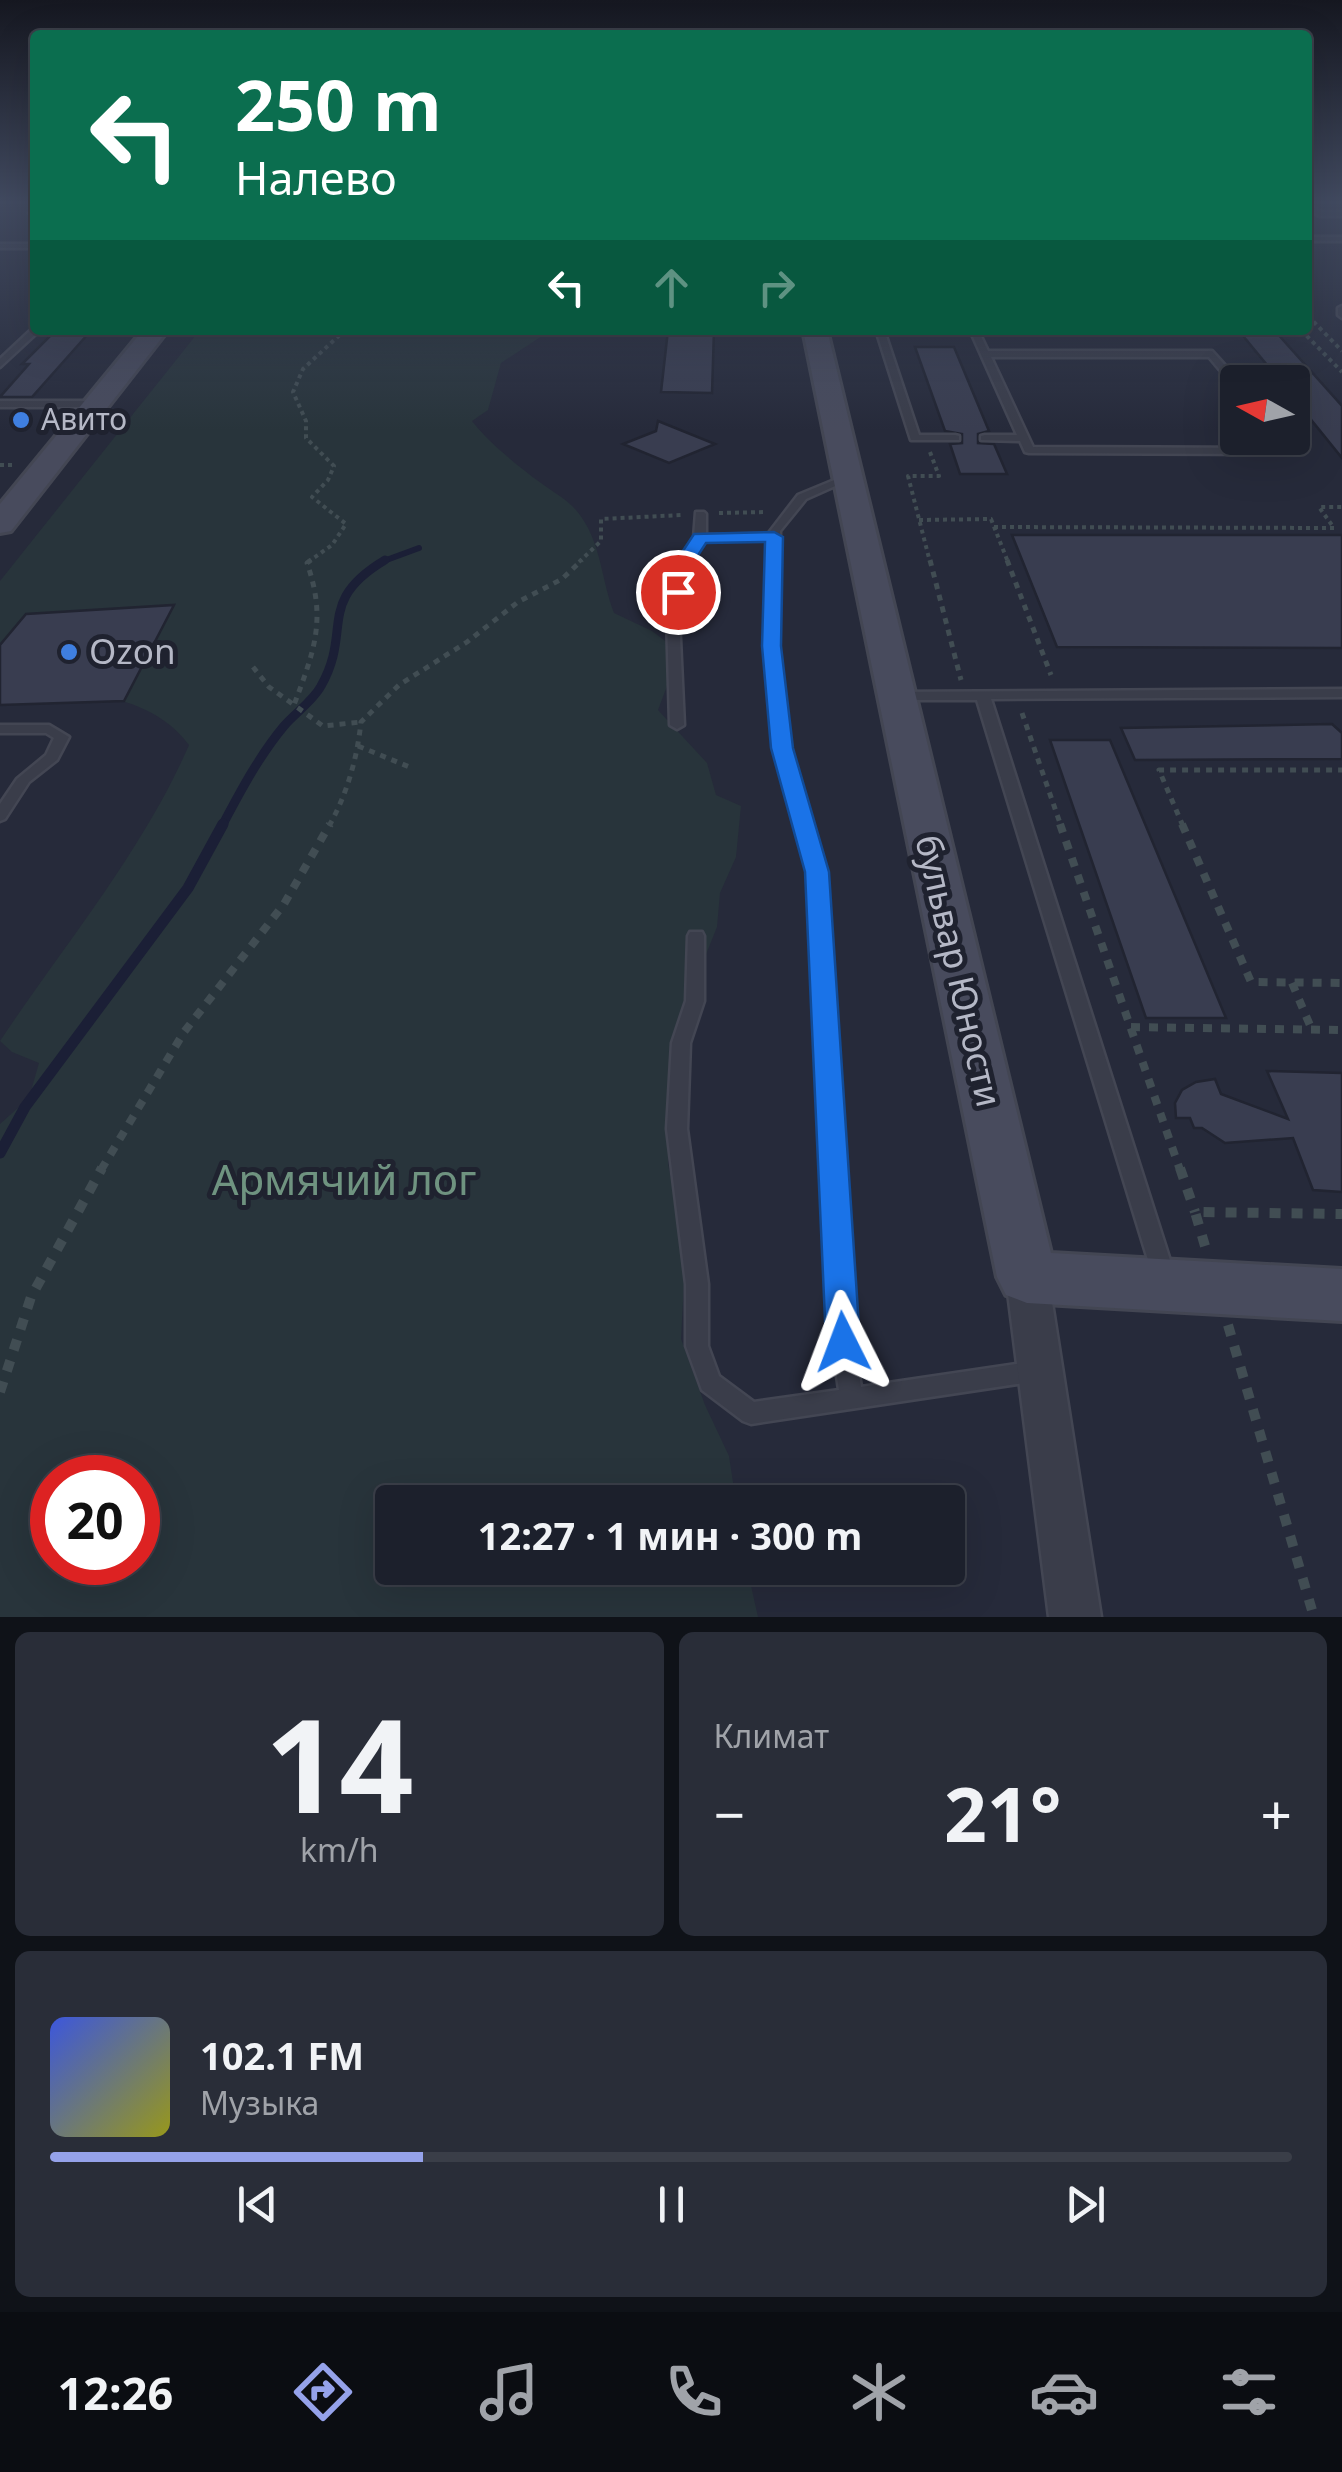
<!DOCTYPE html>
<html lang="ru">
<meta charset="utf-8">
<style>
:root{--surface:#1c202c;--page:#292d38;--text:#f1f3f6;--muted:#a0a3a9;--line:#3a3e48;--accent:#95a2ea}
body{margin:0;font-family:"Noto Sans",sans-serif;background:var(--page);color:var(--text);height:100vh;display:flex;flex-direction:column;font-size:38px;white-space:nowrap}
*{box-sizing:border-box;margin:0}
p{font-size:32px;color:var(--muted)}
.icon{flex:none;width:55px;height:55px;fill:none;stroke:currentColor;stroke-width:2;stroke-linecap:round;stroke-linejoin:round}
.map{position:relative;height:1617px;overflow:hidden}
.sheet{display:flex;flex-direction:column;gap:15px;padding:15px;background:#0f1218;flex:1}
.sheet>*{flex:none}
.guide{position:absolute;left:30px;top:30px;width:1282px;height:305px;border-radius:10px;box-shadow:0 10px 40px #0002,0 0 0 2px var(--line);background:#0b6e4f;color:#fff;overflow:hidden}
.needle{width:65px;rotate:278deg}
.fabs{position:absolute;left:1220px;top:365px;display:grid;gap:20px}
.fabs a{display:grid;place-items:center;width:90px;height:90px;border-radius:10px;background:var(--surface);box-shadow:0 10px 40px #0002,0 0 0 2px var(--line);font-size:50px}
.speed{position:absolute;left:30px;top:1455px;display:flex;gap:20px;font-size:50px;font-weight:700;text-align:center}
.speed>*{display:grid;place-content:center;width:130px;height:130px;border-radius:50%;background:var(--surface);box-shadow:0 10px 40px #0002,0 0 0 2px var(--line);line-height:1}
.speed .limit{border:15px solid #d22;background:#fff;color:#111}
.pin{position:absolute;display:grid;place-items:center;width:85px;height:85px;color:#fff;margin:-42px;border:5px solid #fff;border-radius:50%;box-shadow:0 2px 10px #0007}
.me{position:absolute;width:110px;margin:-55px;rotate:357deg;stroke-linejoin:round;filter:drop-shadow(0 0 8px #0008)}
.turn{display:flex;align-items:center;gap:35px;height:210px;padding:0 40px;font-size:45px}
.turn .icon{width:130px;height:130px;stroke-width:2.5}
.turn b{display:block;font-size:70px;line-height:85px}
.lanes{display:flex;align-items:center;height:95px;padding:0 40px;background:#0003;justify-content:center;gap:50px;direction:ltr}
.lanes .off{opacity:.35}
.big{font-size:75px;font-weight:700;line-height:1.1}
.sheet .card{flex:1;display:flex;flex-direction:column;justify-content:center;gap:15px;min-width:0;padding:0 35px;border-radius:15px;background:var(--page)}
.sheet .dial{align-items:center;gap:0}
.dial b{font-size:130px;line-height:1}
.song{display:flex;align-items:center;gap:30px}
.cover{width:120px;height:120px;border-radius:15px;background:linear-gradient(135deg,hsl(230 70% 55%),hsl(60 70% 35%))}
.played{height:10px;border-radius:5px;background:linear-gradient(90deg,var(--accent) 30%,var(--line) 30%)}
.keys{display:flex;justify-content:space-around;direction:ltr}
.heat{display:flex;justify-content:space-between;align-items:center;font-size:55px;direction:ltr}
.sheet .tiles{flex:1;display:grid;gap:15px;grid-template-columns:1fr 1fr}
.card:last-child{grid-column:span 2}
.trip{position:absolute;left:375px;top:1485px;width:590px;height:100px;border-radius:10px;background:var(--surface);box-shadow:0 10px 40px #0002,0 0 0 2px var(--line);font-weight:700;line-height:100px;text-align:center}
.tabs{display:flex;height:160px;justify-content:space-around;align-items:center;background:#0b0d12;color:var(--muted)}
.tabs .icon{width:70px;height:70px}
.tabs .on{color:var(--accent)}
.tabs b{font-size:45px;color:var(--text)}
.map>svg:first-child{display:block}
.green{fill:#28343b;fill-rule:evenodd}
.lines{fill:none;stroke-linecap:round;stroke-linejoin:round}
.stream-far2{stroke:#1b1f36;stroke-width:6}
.stream-far1{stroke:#1b1f36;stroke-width:9}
.stream{stroke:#1b1f36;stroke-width:11}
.building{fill:#393d50;stroke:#212431;stroke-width:2.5}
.lane-casing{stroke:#434653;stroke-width:5}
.street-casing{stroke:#434653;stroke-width:5}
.secondary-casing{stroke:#434653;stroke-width:6}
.path-far3{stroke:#414d53;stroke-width:4;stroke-dasharray:4 4;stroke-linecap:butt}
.path-far2{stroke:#414d53;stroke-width:5;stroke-dasharray:6 6;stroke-linecap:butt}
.path-far1{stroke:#414d53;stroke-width:8;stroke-dasharray:9 9;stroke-linecap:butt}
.path{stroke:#414d53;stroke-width:10;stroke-dasharray:11 11;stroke-linecap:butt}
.lane{fill:#3a3d4a;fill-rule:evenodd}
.street{fill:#3a3d4a;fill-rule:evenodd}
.secondary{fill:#484b5d;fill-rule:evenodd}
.route{fill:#1a73e8;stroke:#114b97;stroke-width:2.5}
.shop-dot{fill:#3f7fe0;stroke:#1f222f;stroke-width:4}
.labels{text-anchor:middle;stroke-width:10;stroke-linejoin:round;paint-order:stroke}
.far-poi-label{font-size:30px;fill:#b5b8c6;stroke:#1f222f;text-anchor:start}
.poi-label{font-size:35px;fill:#b5b8c6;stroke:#1f222f;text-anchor:start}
.street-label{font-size:35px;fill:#b5b8c6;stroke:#1f222f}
.near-park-label{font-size:42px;fill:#6f9380;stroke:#1f222f}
</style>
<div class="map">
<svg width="1342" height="1617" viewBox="0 0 1342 1617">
<rect width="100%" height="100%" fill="#262a3a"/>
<path class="green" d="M200,330H551L501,363L488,410L472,421C490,444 518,466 541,483C557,495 571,501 582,518C601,545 602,582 614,613L652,631L672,646V673L658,710L707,763L716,795L741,806L736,857L720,893L717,927L671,1042L668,1164L686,1246L681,1339L705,1405L729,1456L736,1502H392V1568H747L758,1617H0V1124L29,1098L39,1063L12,1052L0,1041C64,945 143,851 189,745C147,688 65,692 0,683V581ZM52,1478H138V1562H52Z"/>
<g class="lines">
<polyline class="stream-far2" points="381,562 419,548"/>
<path class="stream-far1" d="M222,826C240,792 259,756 284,726C295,713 313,701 321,686C353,630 315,602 385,560"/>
<polyline class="stream" points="0,1153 25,1107 188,888 223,824"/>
</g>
<g class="building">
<polygon points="62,330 88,334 32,397 0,397 29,364 22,364 52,334"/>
<polygon points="668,330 714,330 712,393 661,392"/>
<polygon points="1239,331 1275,331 1342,406 1342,458 1292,396 1292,382 1281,382"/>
<polygon points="915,347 954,347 989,431 978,434 978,443 994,444 1007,474 960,474 950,444 962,443 962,434 945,431"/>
<polygon points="658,421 715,444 669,463 623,444 656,431"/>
<polygon points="1012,535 1342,535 1342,648 1057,647"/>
<polygon points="174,605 124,701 0,705 0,645 26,614"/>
<polygon points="1332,724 1342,733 1342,759 1135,760 1121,728"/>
<polygon points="1050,740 1110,740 1226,1018 1146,1018"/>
<polygon points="1267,1071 1342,1073 1342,1192 1313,1190 1293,1138 1225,1143 1202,1128 1194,1128 1190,1118 1176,1118 1175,1103 1182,1090 1196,1082 1215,1079 1221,1094 1288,1119"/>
</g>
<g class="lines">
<g class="lane-casing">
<g id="lane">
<polygon points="1308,204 1321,212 1342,212 1342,216 1319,216 1308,208"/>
<polygon points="35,211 35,215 29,213 30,212"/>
<rect x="1308" y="237" width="34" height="4"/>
<rect x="0" y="244" width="35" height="4"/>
<polygon points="1342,306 1342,318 1338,315 1338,308"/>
<polygon points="33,328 40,330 0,367 0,359"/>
<polygon points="876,330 884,330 919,435 955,435 959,436 959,440 911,440"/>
<polygon points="970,330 978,330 988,351 1212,351 1240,382 1238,382 1238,389 1235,388 1209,357 991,357 1033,447 1281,448 1273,438 1283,438 1294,451 1289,454 1029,453 1025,452 1020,441 981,440 981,436 985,435 1017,435"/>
<polygon points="0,401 96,401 101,404 96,407 0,407"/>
<polygon points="844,476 853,478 806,499 780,531 778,646 789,749 825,872 854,1342 861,1387 1037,1361 1045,1364 1048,1371 1045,1378 1037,1381 751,1424 743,1421 702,1390 686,1346 686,1284 667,1129 672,1043 686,1001 688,936 690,932 702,932 704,936 704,1001 690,1043 687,1129 708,1284 708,1346 719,1376 754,1402 839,1390 832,1342 809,872 775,749 766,646 768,540 704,541 688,566 679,617 684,725 677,729 670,725 667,617 676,566 694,538 696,512 704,512 706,514 706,535 768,534 798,495"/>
<polygon points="1342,689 1342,697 991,699 1175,1276 1172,1282 1164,1285 1156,1282 1153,1276 977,700 897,700 890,696 897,692"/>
<polygon points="0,725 49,725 69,737 57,760 29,782 5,819 0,821 0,804 17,779 46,755 54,738 46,733 0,733"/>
</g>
</g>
<g class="street-casing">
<polygon id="street" points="1027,1259 1042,1264 1048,1277 1101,1617 1049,1617 1006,1277 1012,1264"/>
</g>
<g class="secondary-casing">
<g id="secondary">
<polygon points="143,330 168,330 11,531 0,533 0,504"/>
<polygon points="803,330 827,330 1051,1253 1342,1269 1342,1321 1027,1303 1006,1295 997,1277"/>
</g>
</g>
<g class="path-far3">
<polyline points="1308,316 1342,351"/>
<polyline points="1301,330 1342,372"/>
<polyline points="930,452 939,476 908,476 930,562"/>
<polyline points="0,465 15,465"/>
<polyline points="719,513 767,512"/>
<polyline points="919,520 991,519 1008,562"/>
<polyline points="994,527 1334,528 1319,507 1342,507"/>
<polyline points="308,562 332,545 346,524 312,497 328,480 334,466 306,438 306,421 293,392 303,369 345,330"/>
<polyline points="579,562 601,541 601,519 682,515"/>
</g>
<g class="path-far2">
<path d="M311,560L307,563C327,620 314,651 294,705L323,726L361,722"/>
<polyline points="930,560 961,680"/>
<polyline points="1007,560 1051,675"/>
<polyline points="253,667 269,687 294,705"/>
<polyline points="1022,713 1061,826"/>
<polyline points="358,746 412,768"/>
<path d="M329,826C347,794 357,759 361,722L399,685L467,642L518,602L562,579L582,560"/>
<polyline points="1183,826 1159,770 1342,770"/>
</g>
<g class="path-far1">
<polyline points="1060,824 1180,1170"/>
<polyline points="1182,824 1251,982 1342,983"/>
<polyline points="1292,983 1312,1030"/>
<polyline points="1131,1027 1342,1030"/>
<polyline points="101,1170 184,1032 284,904 330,824"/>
</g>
<g class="path">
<polyline points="1180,1168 1195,1212"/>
<polyline points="1205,1246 1195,1212 1342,1214"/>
<polyline points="1228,1325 1314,1617"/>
<polyline points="0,1392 31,1297 102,1168"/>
</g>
<use href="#lane" class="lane"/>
<use href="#street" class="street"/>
<use href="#secondary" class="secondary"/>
</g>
<linearGradient id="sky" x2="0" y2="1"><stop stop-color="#151720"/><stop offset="0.47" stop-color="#414a60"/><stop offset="1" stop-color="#414a60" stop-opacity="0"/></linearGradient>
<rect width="1342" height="430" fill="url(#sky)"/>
<polygon class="route" points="774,532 783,537 781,646 793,748 829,872 860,1342 855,1352 843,1357 831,1352 826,1342 805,872 771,748 762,646 765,542 706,543 691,566 684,595 678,597 669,592 673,566 694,534"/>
<g class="shop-dot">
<circle cx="21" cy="420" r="10"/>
<circle cx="69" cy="652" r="10"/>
</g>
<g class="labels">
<g class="far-poi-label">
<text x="41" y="430">Авито</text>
</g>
<g class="poi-label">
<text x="89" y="664">Ozon</text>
</g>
<g class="street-label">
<text transform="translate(958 971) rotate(77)" y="12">бульвар Юности</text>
</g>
<g class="near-park-label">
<text x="344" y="1195">Армячий лог</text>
</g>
</g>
</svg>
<div class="fabs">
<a><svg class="needle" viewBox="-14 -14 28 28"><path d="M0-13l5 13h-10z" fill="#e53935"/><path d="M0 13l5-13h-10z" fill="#a0a3a9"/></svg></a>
</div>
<div class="speed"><div class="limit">20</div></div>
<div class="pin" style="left:678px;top:592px;background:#d93025"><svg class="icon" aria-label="arrive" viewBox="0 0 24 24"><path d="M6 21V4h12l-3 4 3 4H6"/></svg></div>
<svg class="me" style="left:843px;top:1342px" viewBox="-20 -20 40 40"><path d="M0-17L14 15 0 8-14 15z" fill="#1a73e8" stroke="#fff" stroke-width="4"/></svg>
<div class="trip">12:27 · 1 мин · 300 m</div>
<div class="guide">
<div class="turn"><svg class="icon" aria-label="left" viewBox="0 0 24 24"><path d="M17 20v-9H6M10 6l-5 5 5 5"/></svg><div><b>250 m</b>Налево</div></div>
<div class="lanes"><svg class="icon" aria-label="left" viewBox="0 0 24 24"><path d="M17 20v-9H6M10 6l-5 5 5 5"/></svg><svg class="icon off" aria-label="ahead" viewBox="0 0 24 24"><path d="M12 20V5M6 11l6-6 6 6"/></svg><svg class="icon off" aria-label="right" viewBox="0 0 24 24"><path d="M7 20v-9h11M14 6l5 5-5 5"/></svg></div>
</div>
</div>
<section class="sheet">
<div class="tiles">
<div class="card dial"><b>14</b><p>km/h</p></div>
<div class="card"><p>Климат</p>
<div class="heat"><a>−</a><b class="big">21°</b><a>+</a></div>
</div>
<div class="card">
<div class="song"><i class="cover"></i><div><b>102.1 FM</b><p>Музыка</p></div></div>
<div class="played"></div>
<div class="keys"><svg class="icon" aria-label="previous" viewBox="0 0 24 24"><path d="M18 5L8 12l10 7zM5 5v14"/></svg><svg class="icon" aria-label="pause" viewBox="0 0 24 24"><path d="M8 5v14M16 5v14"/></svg><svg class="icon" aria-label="next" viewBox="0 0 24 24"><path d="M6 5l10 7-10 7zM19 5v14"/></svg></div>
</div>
</div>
</section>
<nav class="tabs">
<b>12:26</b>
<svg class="icon on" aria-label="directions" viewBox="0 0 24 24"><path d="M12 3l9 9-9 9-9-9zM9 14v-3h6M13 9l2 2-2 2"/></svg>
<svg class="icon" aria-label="music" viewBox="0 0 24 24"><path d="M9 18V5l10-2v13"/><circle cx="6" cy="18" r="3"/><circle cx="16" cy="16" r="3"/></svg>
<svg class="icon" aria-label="phone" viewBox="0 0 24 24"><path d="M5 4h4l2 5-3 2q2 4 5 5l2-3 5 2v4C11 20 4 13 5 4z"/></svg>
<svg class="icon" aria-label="climate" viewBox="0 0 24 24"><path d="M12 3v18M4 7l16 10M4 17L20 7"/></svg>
<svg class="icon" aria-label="car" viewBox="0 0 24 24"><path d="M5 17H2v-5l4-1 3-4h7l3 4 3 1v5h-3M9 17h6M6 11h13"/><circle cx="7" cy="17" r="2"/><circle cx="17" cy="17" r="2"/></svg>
<svg class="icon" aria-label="filters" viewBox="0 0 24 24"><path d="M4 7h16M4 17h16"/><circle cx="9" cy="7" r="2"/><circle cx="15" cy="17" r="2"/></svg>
</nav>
